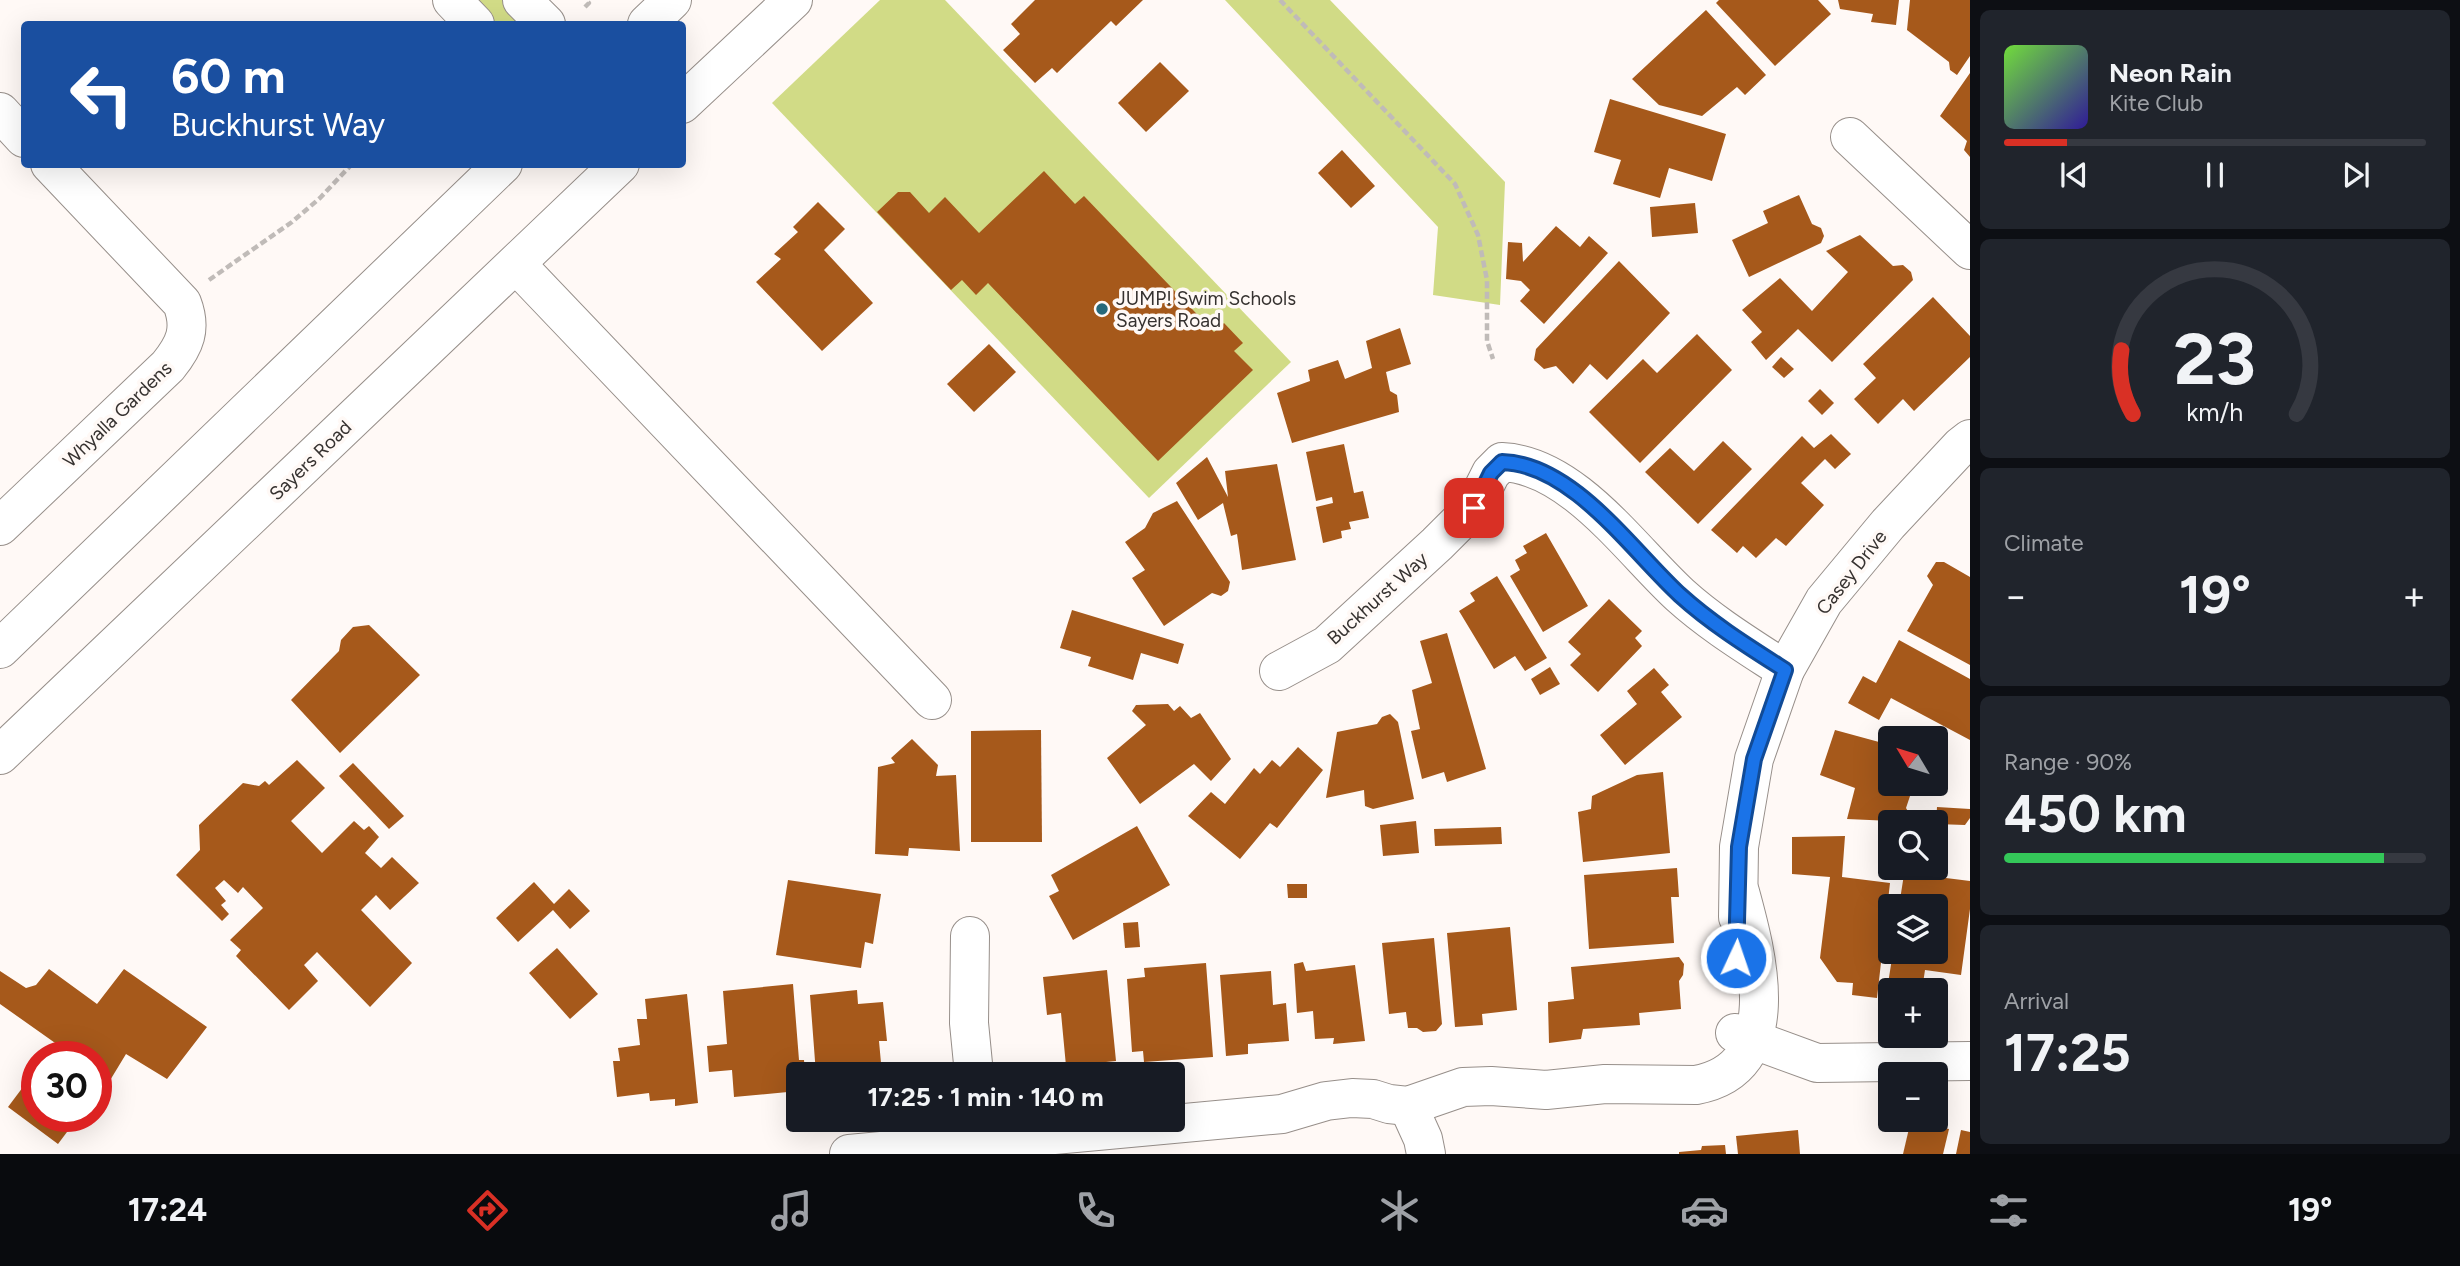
<!DOCTYPE html>
<meta charset="utf-8">
<style>
:root{--surface:#171b24;--page:#20242c;--text:#f1f3f6;--muted:#9ea1a6;--line:#363941;--accent:#d93025}
body{margin:0;font-family:Figtree,sans-serif;background:var(--page);color:var(--text);height:100vh;display:flex;flex-direction:column;font-size:26px;white-space:nowrap}
*{box-sizing:border-box;margin:0}
p{font-size:23px;color:var(--muted)}
.icon{flex:none;width:38px;height:38px;fill:none;stroke:currentColor;stroke-width:2;stroke-linecap:round;stroke-linejoin:round}
.map{position:relative;flex:1;overflow:hidden}
.sheet{display:flex;flex-direction:column;gap:10px;padding:10px;background:#0d0f14;width:490px}
.sheet>*{flex:none}
.banner{position:absolute;left:21px;top:21px;width:665px;height:147px;border-radius:7px;box-shadow:0 7px 28px #0002;background:#1a4fa0;color:#fff;overflow:hidden}
.needle{width:46px;rotate:308deg}
.tools{position:absolute;left:1878px;top:726px;display:grid;gap:14px}
.tools a{display:grid;place-items:center;width:70px;height:70px;border-radius:7px;background:var(--surface);box-shadow:0 7px 28px #0002;font-size:35px}
.speed{position:absolute;left:21px;top:1041px;display:flex;gap:14px;font-size:35px;font-weight:700;text-align:center}
.speed>*{display:grid;place-content:center;width:91px;height:91px;border-radius:50%;background:var(--surface);box-shadow:0 7px 28px #0002;line-height:1}
.speed .limit{border:10px solid #d22;background:#fff;color:#111}
.pin{position:absolute;display:grid;place-items:center;width:60px;height:60px;color:#fff;margin:-30px;border-radius:14px;box-shadow:0 4px 10px #0006}
.me{position:absolute;width:77px;margin:-38px;rotate:3deg;stroke-linejoin:round;filter:drop-shadow(0 0 5px #0008)}
.turn{display:flex;align-items:center;gap:24px;height:147px;padding:0 35px;font-size:32px}
.turn .icon{width:91px;height:91px;stroke-width:2.5}
.turn b{display:block;font-size:49px;line-height:60px}
.big{font-size:52px;font-weight:700;line-height:1.1}
.sheet .card{flex:1;display:flex;flex-direction:column;justify-content:center;gap:10px;min-width:0;padding:0 24px;border-radius:10px;background:var(--page)}
.sheet .dial{align-items:center;gap:0}
.dial svg{height:182px;overflow:visible;fill:none;stroke:var(--line);stroke-width:7;stroke-linecap:round;text-anchor:middle}
.dial text{fill:var(--text);stroke:none}
.song{display:flex;align-items:center;gap:21px}
.cover{width:84px;height:84px;border-radius:10px;background:linear-gradient(135deg,hsl(100 70% 55%),hsl(250 70% 35%))}
.played{height:7px;border-radius:4px;background:linear-gradient(90deg,var(--accent) 15%,var(--line) 15%)}
.keys{display:flex;justify-content:space-around;direction:ltr}
.heat{display:flex;justify-content:space-between;align-items:center;font-size:38px;direction:ltr}
.charge{height:10px;border-radius:5px;background:linear-gradient(90deg,#34c759 90%,var(--line) 0)}
.trip{position:absolute;left:786px;top:1062px;width:399px;height:70px;border-radius:7px;background:var(--surface);box-shadow:0 7px 28px #0002;font-weight:700;line-height:70px;text-align:center}
.tab-bar{display:flex;height:112px;justify-content:space-around;align-items:center;background:#090b0e;color:var(--muted)}
.tab-bar .icon{width:49px;height:49px}
.tab-bar .on{color:var(--accent)}
.tab-bar b{font-size:32px;color:var(--text)}
main{display:flex;flex:1;min-height:0}
.map>svg:first-child{display:block}
.green{fill:#d1db86}
.building{fill:#a6591b}
.lines{fill:none;stroke-linecap:round;stroke-linejoin:round}
.minor-casing{stroke:#978f8a;stroke-width:40}
.major-casing{stroke:#978f8a;stroke-width:40}
.path{stroke:#c0bbb8;stroke-width:4.5;stroke-dasharray:7 3.5;stroke-linecap:butt}
.minor{stroke:#fff;stroke-width:38}
.major{stroke:#fff;stroke-width:38}
.route-casing{stroke:#114b97;stroke-width:18}
.route{stroke:#1a73e8;stroke-width:12}
.poi-dot{fill:#26697b;stroke:#fff9f6;stroke-width:2.5}
.labels{text-anchor:middle;stroke-width:7;stroke-linejoin:round;paint-order:stroke}
.poi-label{font-size:19px;fill:#363230;stroke:#fff9f6;text-anchor:start}
.street-label{font-size:19px;fill:#363230;stroke:#fff9f6}
</style>
<main>
<div class="map">
<svg width="1970" height="1154" viewBox="0 0 1970 1154">
<rect width="100%" height="100%" fill="#fff9f6"/>
<g class="green">
<polygon points="466,0 509,0 532,24 489,24"/>
<polygon points="880,0 945,0 1291,362 1149,498 772,103"/>
<polygon points="1225,0 1330,0 1505,182 1500,305 1433,295 1438,227"/>
</g>
<g class="building">
<polygon points="1035,0 1143,0 1116,26 1111,21 1057,73 1052,68 1035,83 1003,50 1020,34 1011,24"/>
<polygon points="1719,0 1818,0 1831,14 1775,66 1716,3"/>
<polygon points="1838,0 1899,0 1896,25 1871,22 1873,14 1840,9"/>
<polygon points="1910,0 1970,0 1970,56 1957,75 1950,70 1949,62 1907,30"/>
<polygon points="1706,10 1766,75 1745,95 1737,87 1702,116 1659,105 1632,79"/>
<polygon points="1160,62 1189,91 1146,132 1118,103"/>
<polygon points="1970,73 1970,157 1964,150 1967,141 1940,116"/>
<polygon points="1610,99 1726,134 1712,181 1669,168 1660,198 1613,184 1621,160 1594,152"/>
<polygon points="1342,150 1375,186 1351,208 1318,173"/>
<polygon points="1044,171 1075,204 1084,196 1214,332 1224,323 1243,343 1234,351 1253,370 1158,461 988,283 976,295 962,280 951,290 877,212 898,192 910,192 929,213 945,197 979,233"/>
<polygon points="1799,195 1812,224 1821,228 1824,236 1821,243 1749,277 1732,240 1768,223 1763,211"/>
<polygon points="818,202 845,229 824,250 873,303 822,351 756,282 781,259 774,254 798,232 793,227"/>
<polygon points="1695,203 1698,233 1652,237 1650,207"/>
<polygon points="1556,226 1580,247 1589,236 1608,253 1544,324 1520,301 1530,290 1521,281 1506,279 1508,242 1522,243 1523,262"/>
<polygon points="1860,235 1893,266 1903,265 1911,272 1913,280 1832,362 1798,329 1766,360 1751,342 1762,332 1742,310 1780,278 1812,311 1848,272 1826,251"/>
<polygon points="1619,261 1670,313 1607,380 1590,364 1573,384 1556,366 1544,369 1534,360 1536,349"/>
<polygon points="1933,297 1970,336 1970,357 1914,411 1903,399 1878,424 1854,399 1876,378 1863,364"/>
<polygon points="1400,328 1411,364 1386,372 1390,391 1397,395 1399,412 1292,443 1277,393 1310,381 1308,370 1338,360 1345,379 1372,368 1366,341"/>
<polygon points="1697,334 1732,370 1640,463 1589,412 1643,359 1657,373"/>
<polygon points="989,344 1016,372 974,412 947,384"/>
<polygon points="1781,357 1794,369 1784,378 1772,367"/>
<polygon points="1820,389 1834,403 1822,415 1808,401"/>
<polygon points="1831,434 1851,454 1835,469 1825,459 1801,483 1824,505 1786,546 1776,538 1756,558 1743,546 1737,553 1711,530 1802,436 1814,448"/>
<polygon points="1723,441 1752,469 1698,524 1645,472 1670,448 1694,471"/>
<polygon points="1344,444 1354,493 1363,491 1369,518 1349,522 1351,529 1341,531 1342,538 1323,543 1316,507 1333,503 1332,497 1316,501 1306,452"/>
<polygon points="1207,457 1228,497 1225,471 1277,464 1296,560 1242,570 1237,534 1231,536 1223,503 1198,520 1176,483"/>
<polygon points="1177,501 1230,582 1228,591 1221,596 1212,593 1164,626 1132,578 1145,570 1125,542 1145,528 1153,513"/>
<polygon points="1546,533 1588,606 1543,632 1510,576 1520,570 1515,560 1527,553 1523,546"/>
<polygon points="1936,562 1944,562 1970,577 1970,665 1907,631 1933,585 1927,576"/>
<polygon points="1497,576 1547,658 1525,671 1515,656 1494,669 1459,611 1475,601 1470,593"/>
<polygon points="1609,599 1642,631 1635,638 1642,646 1598,692 1570,665 1581,654 1568,642"/>
<polygon points="1072,610 1184,644 1178,664 1141,653 1133,680 1088,666 1091,657 1060,648"/>
<polygon points="369,625 420,675 340,753 291,700 339,651 341,640 353,627"/>
<polygon points="1447,633 1486,769 1447,782 1444,772 1422,779 1411,731 1420,729 1412,690 1432,683 1420,641"/>
<polygon points="1899,640 1970,679 1970,740 1891,698 1879,720 1848,703 1863,676 1876,683"/>
<polygon points="1550,667 1560,684 1540,695 1531,679"/>
<polygon points="1654,668 1669,685 1661,692 1682,717 1625,765 1600,735 1637,704 1627,691"/>
<polygon points="1168,704 1174,711 1180,706 1191,718 1200,713 1231,759 1211,781 1194,764 1140,804 1107,758 1146,725 1132,711 1136,705"/>
<polygon points="1390,714 1398,722 1414,799 1373,809 1365,806 1364,790 1326,798 1337,732 1377,724 1382,717"/>
<polygon points="1041,730 1042,842 971,842 971,731"/>
<polygon points="1835,730 1890,745 1890,784 1914,784 1906,808 1914,822 1847,819 1855,788 1820,775"/>
<polygon points="912,739 938,765 936,776 956,775 960,851 909,848 908,856 875,854 878,767 895,763 891,758"/>
<polygon points="1298,747 1323,770 1277,828 1270,823 1240,859 1188,816 1211,792 1225,804 1254,768 1260,774 1272,760 1280,767"/>
<polygon points="297,760 325,788 291,821 322,853 354,821 364,830 369,826 379,837 365,853 381,868 392,857 419,883 390,910 376,895 361,910 412,963 370,1007 317,952 304,965 318,981 289,1010 236,956 241,950 230,940 263,908 243,887 238,893 224,880 215,888 226,901 221,905 229,914 222,921 176,875 200,850 199,825 243,783 259,786 265,781 269,785"/>
<polygon points="353,763 404,816 389,829 339,776"/>
<polygon points="1663,772 1670,853 1583,862 1578,812 1591,809 1592,796 1637,775"/>
<polygon points="1937,807 1970,809 1970,818 1965,825 1936,824"/>
<polygon points="1416,821 1419,853 1383,856 1380,825"/>
<polygon points="1137,826 1170,885 1073,940 1049,896 1059,891 1051,875"/>
<polygon points="1501,827 1502,844 1435,846 1434,829"/>
<polygon points="1845,836 1842,877 1890,883 1877,998 1852,995 1853,983 1837,982 1820,958 1830,877 1792,874 1792,837"/>
<polygon points="1677,868 1679,897 1671,897 1674,943 1589,949 1584,875"/>
<polygon points="1905,868 1923,868 1922,875 1970,881 1970,909 1961,975 1925,970 1922,990 1887,990 1893,952 1936,952 1936,906 1899,906"/>
<polygon points="788,880 881,894 873,944 865,942 861,968 776,955"/>
<polygon points="534,882 554,904 569,889 590,911 570,929 553,910 518,942 496,918"/>
<polygon points="1287,884 1307,884 1307,898 1288,898"/>
<polygon points="1138,922 1140,947 1125,948 1123,923"/>
<polygon points="1510,927 1517,1010 1482,1014 1483,1025 1455,1027 1447,933"/>
<polygon points="1434,938 1442,1024 1436,1031 1423,1032 1417,1028 1408,1028 1406,1012 1389,1014 1382,943"/>
<polygon points="557,948 598,994 570,1019 529,973"/>
<polygon points="1679,957 1684,964 1683,975 1679,981 1681,1009 1639,1013 1640,1025 1583,1029 1581,1039 1549,1043 1548,1002 1574,999 1571,967"/>
<polygon points="1303,962 1306,971 1355,965 1365,1041 1333,1044 1334,1038 1315,1039 1313,1011 1297,1013 1294,964"/>
<polygon points="1206,963 1213,1057 1144,1062 1143,1051 1132,1052 1127,979 1145,977 1144,968"/>
<polygon points="49,969 97,1004 124,969 207,1027 167,1079 126,1054 109,1082 96,1072 96,1057 75,1057 0,1004 0,971 26,988 36,985"/>
<polygon points="1107,970 1116,1061 1066,1066 1061,1013 1047,1015 1043,977"/>
<polygon points="1271,971 1273,1005 1286,1003 1289,1041 1248,1044 1248,1054 1226,1056 1220,975"/>
<polygon points="793,984 799,1060 804,1060 805,1074 798,1074 798,1091 734,1097 732,1070 709,1072 707,1046 727,1044 723,991"/>
<polygon points="857,990 858,1004 883,1002 887,1041 879,1041 882,1074 816,1074 810,995"/>
<polygon points="687,994 698,1103 675,1106 675,1099 650,1101 649,1093 617,1097 613,1061 620,1061 618,1048 640,1045 637,1019 647,1019 645,999"/>
<polygon points="32,1075 37,1079 37,1116 79,1116 58,1144 8,1107"/>
<polygon points="1911,1120 1949,1129 1943,1154 1903,1154"/>
<polygon points="1798,1130 1800,1154 1738,1154 1736,1136"/>
<polygon points="1961,1130 1970,1132 1970,1154 1956,1154"/>
<polygon points="1725,1145 1726,1154 1679,1154 1679,1152 1701,1150 1702,1146"/>
</g>
<g class="lines">
<g class="minor-casing">
<g id="minor">
<polyline points="452,0 475,24"/>
<polyline points="522,0 546,24"/>
<polyline points="0,112 24,138"/>
<polyline points="1850,137 1970,250"/>
<polyline points="516,264 932,700"/>
<path d="M0,526L168,366C185,345 192,329 182,303L50,164"/>
<path d="M1279,671L1327,645L1437,544L1474,507L1491,473L1502,462C1573,465 1631,550 1680,595C1712,624 1750,647 1785,670"/>
<polyline points="1738,917 1739,847 1754,759 1785,670 1824,601 1888,524 1961,446 1970,439"/>
<polyline points="970,936 969,1023 974,1074"/>
<polyline points="1735,1033 1817,1063 1970,1061"/>
<polyline points="1408,1106 1423,1139 1426,1154"/>
<path d="M849,1154L1282,1114L1326,1101L1352,1098L1373,1099L1389,1104L1408,1106L1463,1087L1491,1086L1546,1090L1605,1084L1696,1085C1788,1068 1757,954 1740,892"/>
</g>
</g>
<g class="major-casing">
<g id="major">
<polyline points="647,24 672,0"/>
<polyline points="682,104 793,0"/>
<polyline points="0,649 503,164"/>
<polyline points="0,755 620,164"/>
</g>
</g>
<g class="path">
<polyline points="1280,0 1455,184 1478,235 1487,280 1487,341 1493,359"/>
<polyline points="585,7 589,3 586,0"/>
<polyline points="209,280 292,222 320,198 352,164"/>
</g>
<use href="#minor" class="minor"/>
<use href="#major" class="major"/>
</g>
<g class="lines">
<g class="route-casing">
<path id="route" d="M1474,508L1491,473L1502,462C1573,464 1632,551 1680,595C1712,624 1749,647 1785,670L1754,759L1739,847L1736,958"/>
</g>
<use href="#route" class="route"/>
</g>
<circle class="poi-dot" cx="1102" cy="309" r="7"/>
<g class="labels">
<g class="poi-label">
<text x="1116" y="305">JUMP! Swim Schools<tspan x="1116" dy="22">Sayers Road</tspan></text>
</g>
<g class="street-label">
<text transform="translate(117 414) rotate(-44)" y="7">Whyalla Gardens</text>
<text transform="translate(310 460) rotate(-44)" y="7">Sayers Road</text>
<text transform="translate(1851 572) rotate(-52)" y="7">Casey Drive</text>
<text transform="translate(1377 598) rotate(-42)" y="7">Buckhurst Way</text>
</g>
</g>
</svg>
<div class="tools">
<a><svg class="needle" viewBox="-14 -14 28 28"><path d="M0-13l5 13h-10z" fill="#e53935"/><path d="M0 13l5-13h-10z" fill="#9ea1a6"/></svg></a>
<a><svg class="icon" aria-label="search" viewBox="0 0 24 24"><circle cx="10" cy="10" r="6"/><path d="M15 15l6 6"/></svg></a>
<a><svg class="icon" aria-label="layers" viewBox="0 0 24 24"><path d="M12 4l9 5-9 5-9-5zM3 14l9 5 9-5"/></svg></a>
<a>+</a>
<a>−</a>
</div>
<div class="speed"><div class="limit">30</div></div>
<div class="pin" style="left:1474px;top:508px;background:#d93025"><svg class="icon" aria-label="arrive" viewBox="0 0 24 24"><path d="M6 21V4h12l-3 4 3 4H6"/></svg></div>
<svg class="me" style="left:1736px;top:958px" viewBox="-20 -20 40 40"><circle r="17" fill="#1a73e8" stroke="#fff" stroke-width="3"/><path d="M0-11L8 9 0 5-8 9z" fill="#fff"/></svg>
<div class="trip">17:25 · 1 min · 140 m</div>
<div class="banner">
<div class="turn"><svg class="icon" aria-label="left" viewBox="0 0 24 24"><path d="M17 20v-9H6M10 6l-5 5 5 5"/></svg><div><b>60 m</b>Buckhurst Way</div></div>
</div>
</div>
<section class="sheet">
<div class="card">
<div class="song"><i class="cover"></i><div><b>Neon Rain</b><p>Kite Club</p></div></div>
<div class="played"></div>
<div class="keys"><svg class="icon" aria-label="previous" viewBox="0 0 24 24"><path d="M18 5L8 12l10 7zM5 5v14"/></svg><svg class="icon" aria-label="pause" viewBox="0 0 24 24"><path d="M8 5v14M16 5v14"/></svg><svg class="icon" aria-label="next" viewBox="0 0 24 24"><path d="M6 5l10 7-10 7zM19 5v14"/></svg></div>
</div>
<div class="card dial"><svg viewBox="0 0 100 80">
<path d="M14 69A42 42 0 1 1 86 69"/>
<path d="M14 69A42 42 0 0 1 9 41" stroke="#d93025"/>
<text x="50" y="56" font-size="32" font-weight="700">23</text>
<text x="50" y="72" font-size="11">km/h</text>
</svg></div>
<div class="card"><p>Climate</p>
<div class="heat"><a>−</a><b class="big">19°</b><a>+</a></div>
</div>
<div class="card"><p>Range · 90%</p><b class="big">450 km</b><div class="charge"></div></div>
<div class="card"><p>Arrival</p><b class="big">17:25</b></div>
</section>
</main>
<nav class="tab-bar">
<b>17:24</b>
<svg class="icon on" aria-label="directions" viewBox="0 0 24 24"><path d="M12 3l9 9-9 9-9-9zM9 14v-3h6M13 9l2 2-2 2"/></svg>
<svg class="icon" aria-label="music" viewBox="0 0 24 24"><path d="M9 18V5l10-2v13"/><circle cx="6" cy="18" r="3"/><circle cx="16" cy="16" r="3"/></svg>
<svg class="icon" aria-label="phone" viewBox="0 0 24 24"><path d="M5 4h4l2 5-3 2q2 4 5 5l2-3 5 2v4C11 20 4 13 5 4z"/></svg>
<svg class="icon" aria-label="climate" viewBox="0 0 24 24"><path d="M12 3v18M4 7l16 10M4 17L20 7"/></svg>
<svg class="icon" aria-label="car" viewBox="0 0 24 24"><path d="M5 17H2v-5l4-1 3-4h7l3 4 3 1v5h-3M9 17h6M6 11h13"/><circle cx="7" cy="17" r="2"/><circle cx="17" cy="17" r="2"/></svg>
<svg class="icon" aria-label="filters" viewBox="0 0 24 24"><path d="M4 7h16M4 17h16"/><circle cx="9" cy="7" r="2"/><circle cx="15" cy="17" r="2"/></svg>
<b>19°</b>
</nav>
